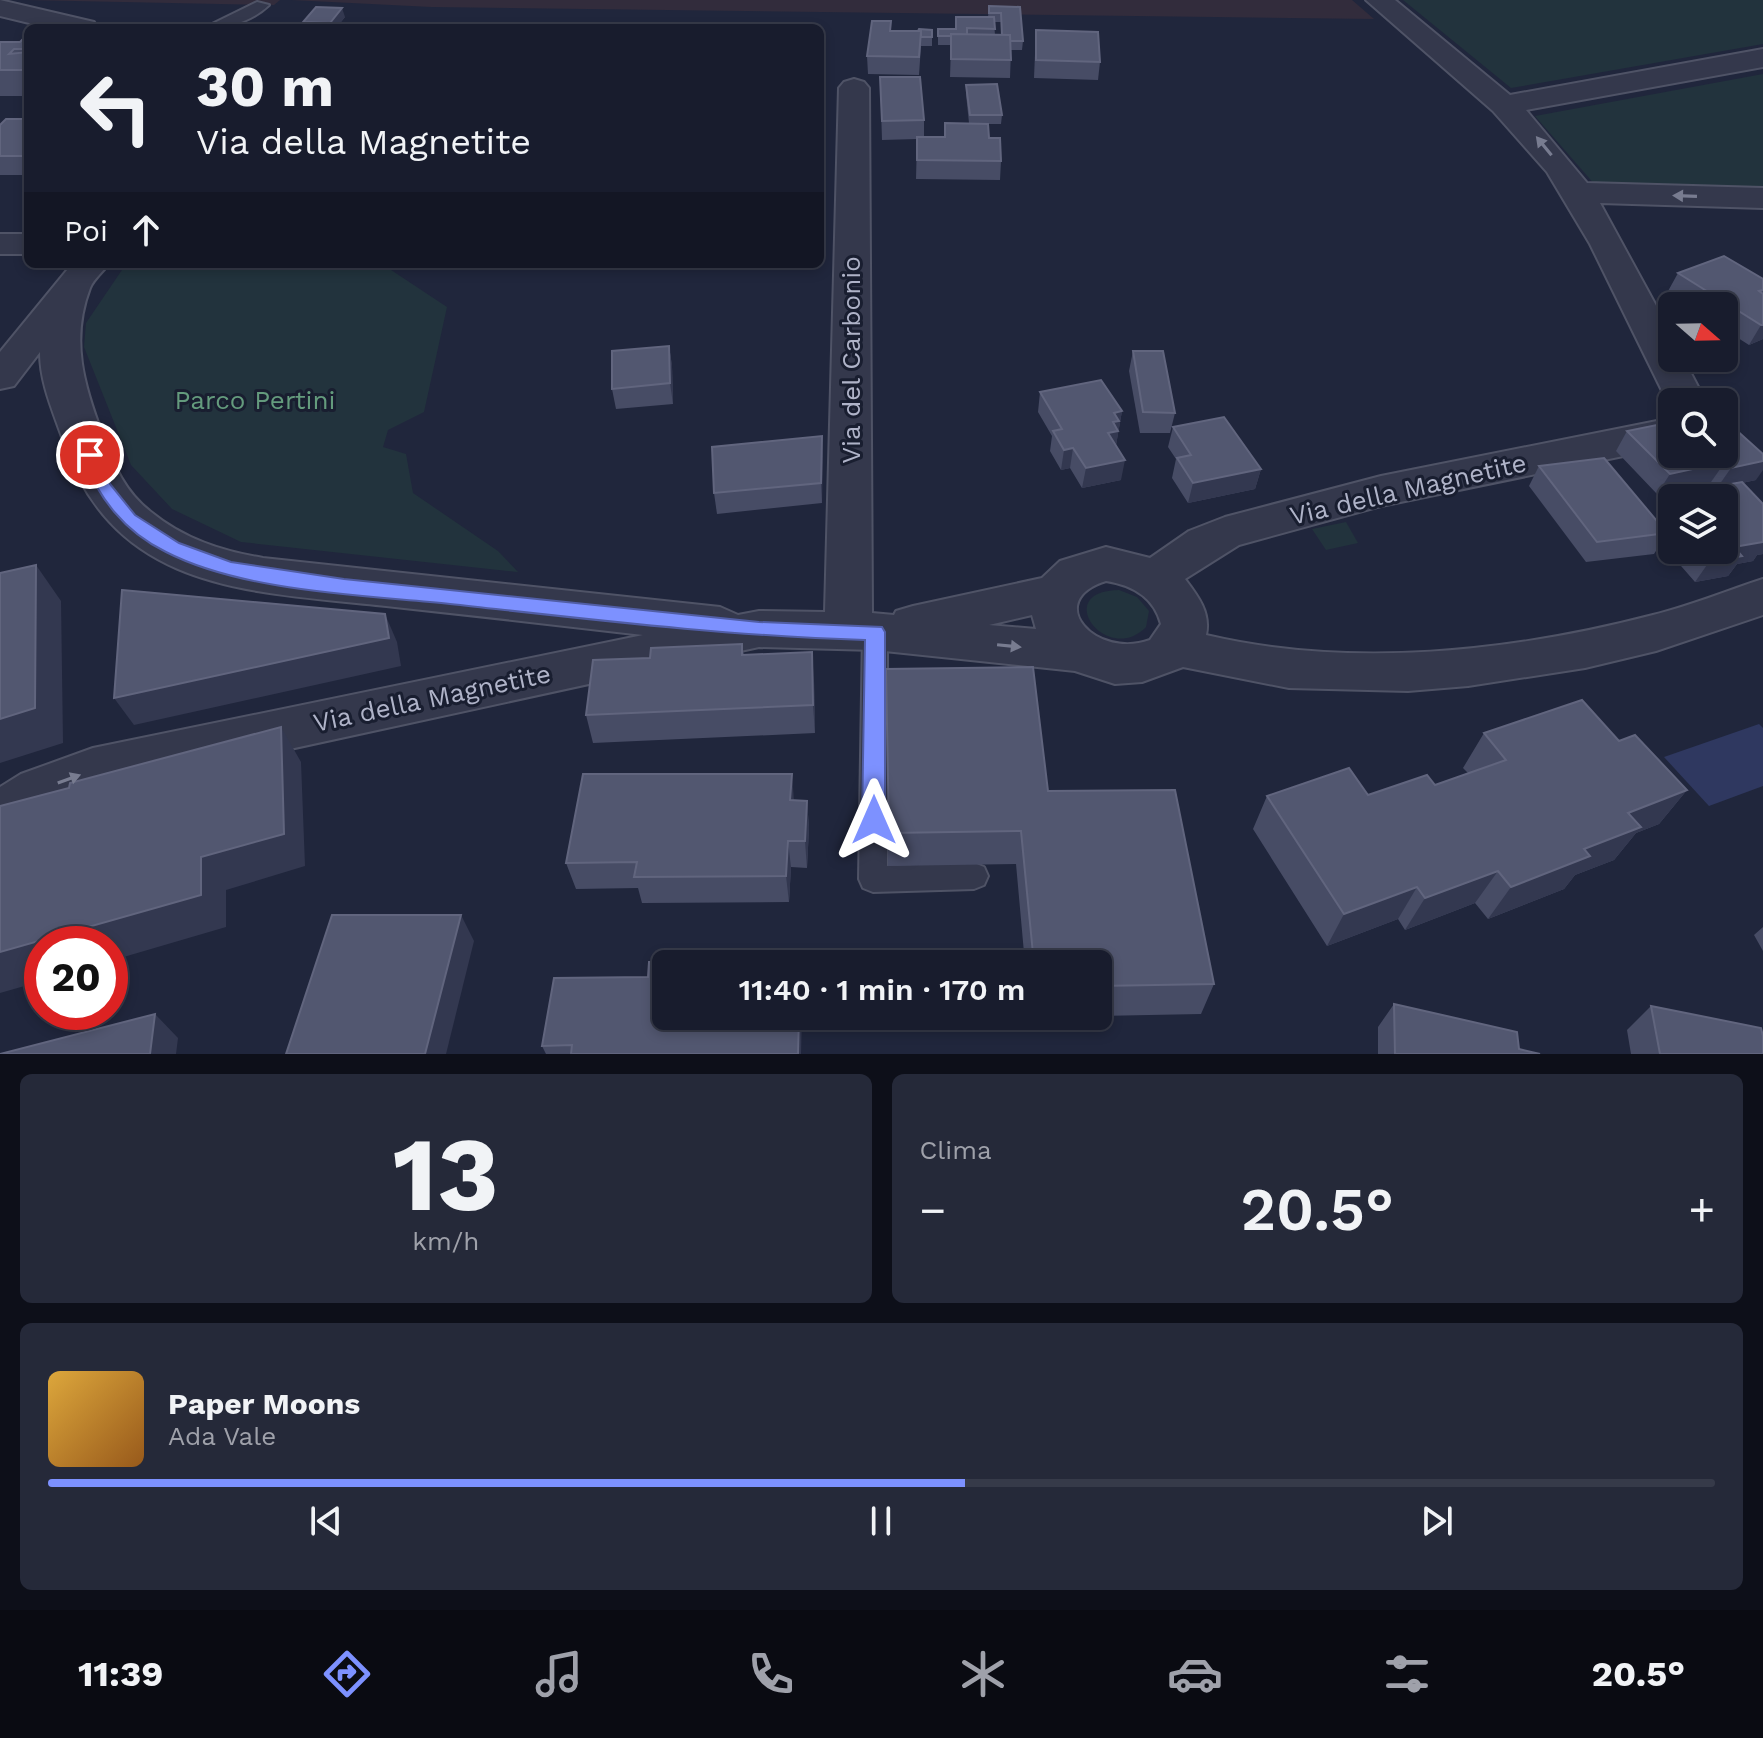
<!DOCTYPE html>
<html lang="it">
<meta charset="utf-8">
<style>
:root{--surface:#181c2d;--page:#252939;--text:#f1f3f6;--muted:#9fa1aa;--line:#363a49;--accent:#7d91ff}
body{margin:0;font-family:"Work Sans",sans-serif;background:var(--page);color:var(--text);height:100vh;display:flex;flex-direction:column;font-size:30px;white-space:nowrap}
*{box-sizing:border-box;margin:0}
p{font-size:26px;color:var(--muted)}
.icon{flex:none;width:44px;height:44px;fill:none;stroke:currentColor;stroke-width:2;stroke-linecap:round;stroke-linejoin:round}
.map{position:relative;height:1054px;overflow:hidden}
.side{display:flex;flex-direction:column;gap:20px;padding:20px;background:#0d0f19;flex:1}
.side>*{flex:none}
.guide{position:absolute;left:24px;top:24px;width:800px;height:244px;border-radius:12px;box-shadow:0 4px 12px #0003,0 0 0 2px var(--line);background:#181c2d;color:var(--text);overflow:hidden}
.needle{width:52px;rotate:110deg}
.fabs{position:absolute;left:1658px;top:292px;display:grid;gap:16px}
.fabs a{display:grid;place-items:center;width:80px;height:80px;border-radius:12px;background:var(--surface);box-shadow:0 4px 12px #0003,0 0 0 2px var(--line);font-size:40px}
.speed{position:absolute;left:24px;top:926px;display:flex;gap:16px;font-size:40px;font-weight:700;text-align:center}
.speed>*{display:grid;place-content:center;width:104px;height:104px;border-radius:50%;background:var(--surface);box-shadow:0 4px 12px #0003,0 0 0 2px var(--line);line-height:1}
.speed .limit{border:12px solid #d22;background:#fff;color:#111}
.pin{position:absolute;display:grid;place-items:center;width:68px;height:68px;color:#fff;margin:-34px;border:4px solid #fff;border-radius:50%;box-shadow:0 2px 8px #0007}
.me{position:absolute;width:88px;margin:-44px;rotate:0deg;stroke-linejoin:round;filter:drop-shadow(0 0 6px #0008)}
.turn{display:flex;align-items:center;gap:28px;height:168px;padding:0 40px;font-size:36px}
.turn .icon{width:104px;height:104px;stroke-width:2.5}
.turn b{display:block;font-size:56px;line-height:68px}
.then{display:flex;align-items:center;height:76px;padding:0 40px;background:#0003;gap:16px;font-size:30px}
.big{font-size:60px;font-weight:600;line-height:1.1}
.side .widget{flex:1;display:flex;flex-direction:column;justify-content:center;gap:12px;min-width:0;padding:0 28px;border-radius:12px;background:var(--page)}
.side .dial{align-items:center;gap:0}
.dial b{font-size:104px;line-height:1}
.song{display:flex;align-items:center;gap:24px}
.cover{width:96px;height:96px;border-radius:12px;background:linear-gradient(135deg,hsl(40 70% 55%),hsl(30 70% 35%))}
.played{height:8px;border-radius:4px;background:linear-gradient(90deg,var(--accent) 55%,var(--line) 55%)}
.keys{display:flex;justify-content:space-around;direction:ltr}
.heat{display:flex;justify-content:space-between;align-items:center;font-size:44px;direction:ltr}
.side .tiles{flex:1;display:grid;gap:20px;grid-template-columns:1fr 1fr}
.widget:last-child{grid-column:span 2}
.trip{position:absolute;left:652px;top:950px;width:460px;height:80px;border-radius:12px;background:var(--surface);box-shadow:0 4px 12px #0003,0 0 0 2px var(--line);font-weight:600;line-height:80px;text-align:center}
.dock{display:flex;height:128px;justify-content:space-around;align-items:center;background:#0a0b12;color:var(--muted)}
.dock .icon{width:56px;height:56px}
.dock .selected{color:var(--accent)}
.dock b{font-size:36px;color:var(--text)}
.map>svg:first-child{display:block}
.medical{fill:#322c3c}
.green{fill:#22333d}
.water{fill:#2f3860}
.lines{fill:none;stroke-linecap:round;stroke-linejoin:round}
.service-casing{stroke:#4f5366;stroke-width:4}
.minor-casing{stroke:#4f5366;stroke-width:4}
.service{fill:#34384c;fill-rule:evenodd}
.minor{fill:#34384c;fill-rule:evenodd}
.wall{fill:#474c65;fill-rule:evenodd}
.shaded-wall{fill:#333850}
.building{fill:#525770;stroke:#61657e;stroke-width:2}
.oneway{fill:#787c90}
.route{fill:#7d91ff;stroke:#515ea6;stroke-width:2}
.labels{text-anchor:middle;stroke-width:6;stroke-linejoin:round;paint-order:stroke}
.street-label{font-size:26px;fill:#afb3c8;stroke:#191e30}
.park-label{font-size:26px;fill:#649b7d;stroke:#191e30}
</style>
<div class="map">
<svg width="1763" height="1054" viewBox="0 0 1763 1054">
<rect width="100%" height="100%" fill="#20263c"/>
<g class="medical">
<polygon points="25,0 280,0 274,5"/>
<polygon points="291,0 1352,0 1374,19 431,7"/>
</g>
<g class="green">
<polygon points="1403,0 1763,0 1763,44 1511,88"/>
<polygon points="1763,74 1763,190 1596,186 1535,116"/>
<polygon points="126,264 382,264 447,307 424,412 388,430 383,447 406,454 413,493 498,551 518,572 241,542 172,509 131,465 84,347 86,323"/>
<polygon points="1346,522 1358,543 1326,550 1312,529"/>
<path d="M1119,590L1137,597L1149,611L1146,627C1107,667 1050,591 1119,590Z"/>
</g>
<polygon class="water" points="1759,724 1763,728 1763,786 1709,806 1664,757"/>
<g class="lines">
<g class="service-casing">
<g id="service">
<path d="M257,2L269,5C251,22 228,28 204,28Z"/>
<polygon points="875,623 883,625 887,632 887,866 974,863 984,867 988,876 984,885 974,889 873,892 863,888 859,879 863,632 867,625"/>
</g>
</g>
<g class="minor-casing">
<g id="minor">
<polygon points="0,0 94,22 98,28 50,28 0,16"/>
<polygon points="1366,0 1395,0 1510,95 1763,49 1763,67 1526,110 1587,183 1763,188 1763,208 1600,203 1672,335 1672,358 1683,358 1706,402 1672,402 1672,411 1590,244 1547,172 1493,111"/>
<path d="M854,79L864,82L869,88L872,613L894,615L896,611L913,606L1042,578L1060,561L1106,547L1150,558L1189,531L1225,517L1381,476L1672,418V446L1381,506L1239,545L1185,579C1198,596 1211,613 1206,635C1350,669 1511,652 1653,615C1690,606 1726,591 1763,579V615L1656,651L1585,668L1468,686L1408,691L1289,688L1183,667L1142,682L1115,684L1075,671L875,650L759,647L97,791C62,805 34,826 0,838V787L21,774L93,748L643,635C560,625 478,616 395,607C256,591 115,596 63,440C53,411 40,383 40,352L14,386L0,389V352L72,264H109C103,271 93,280 90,288C70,340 84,386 103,436C114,466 125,492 151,512C184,539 222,551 263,558L720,607L738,615L759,611L825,612L839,88L844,82ZM1106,581C1132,585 1154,597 1161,624L1150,640C1096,660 1042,601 1106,581ZM1032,615L1036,629L989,625Z"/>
<rect x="0" y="234" width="28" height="20"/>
</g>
</g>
<use href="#service" class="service"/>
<use href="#minor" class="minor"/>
</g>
<g class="wall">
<path d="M989,6L1020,7L1023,41L1022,50H1011L1010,78L950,77L951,45H938V29H956L988,17ZM994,22H1001V35H995Z"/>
<polygon points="345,17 336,28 295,28 304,25 303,22"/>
<polygon points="932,30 932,46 921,46 919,75 868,74 867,56 918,31"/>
<polygon points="1036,30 1100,62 1098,80 1034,78"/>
<polygon points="28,36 28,96 0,96 0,42 20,42"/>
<polygon points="880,77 924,120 924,137 944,137 945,123 969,123 966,94 966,85 1002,115 1001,124 988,124 989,138 1001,161 1000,180 916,179 917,139 882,140"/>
<polygon points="28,119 28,175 0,175 0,125"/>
<polygon points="1678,273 1763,279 1763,339 1749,345 1724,329 1724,306 1688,306 1667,293"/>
<polygon points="669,346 672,366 673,404 616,409 612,389"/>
<polygon points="1133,351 1175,413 1170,433 1140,433 1129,371"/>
<polygon points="1040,392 1122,411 1116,445 1121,480 1082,488 1070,468 1061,470 1050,451 1052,436 1038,412"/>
<polygon points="1173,427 1261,469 1255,489 1188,503 1172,478 1176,459 1168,447"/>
<polygon points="1627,431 1724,454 1756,480 1742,483 1763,504 1763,554 1757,555 1753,561 1737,564 1728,576 1695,582 1661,543 1654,554 1586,562 1529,486 1539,466 1667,533 1672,525 1672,550 1724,550 1724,498 1673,498 1675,494 1716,487 1711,482 1657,494 1616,451"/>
<polygon points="822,436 822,503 717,514 714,493"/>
<polygon points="1672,499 1672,524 1663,514"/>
<polygon points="742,644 744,655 814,680 815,733 593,743 586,715 650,658"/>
<polygon points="886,669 1048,791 1214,984 1201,1014 1098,1016 1098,964 1025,964 1016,864 888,866"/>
<polygon points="1484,733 1619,741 1687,790 1659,824 1636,833 1614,860 1575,875 1564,889 1488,919 1475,903 1405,930 1398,919 1327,946 1253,829 1267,796 1368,795 1435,785 1468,773 1463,768"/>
<polygon points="794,801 807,801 809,828 807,868 791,867 789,902 642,903 638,888 576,889 566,863"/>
<polygon points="1763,927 1763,951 1754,935"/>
<polygon points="666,964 801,1054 546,1054 542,1046"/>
<polygon points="1394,1004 1519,1049 1540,1054 1378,1054 1378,1027"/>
<polygon points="1651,1006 1763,1054 1631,1054 1627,1030"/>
</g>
<g class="shaded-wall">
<polygon points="342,8 345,17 336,28 332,28 330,23"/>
<polygon points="1761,325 1763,325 1763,339 1749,345"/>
<polygon points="669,346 672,366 673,404 670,383"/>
<polygon points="1122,411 1115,451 1108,433 1114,413"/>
<polygon points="822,436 823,456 822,503 821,483"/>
<polygon points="1073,448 1070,468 1061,470 1064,450"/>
<polygon points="1125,460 1121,480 1082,488 1086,468"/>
<polygon points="1763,461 1763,470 1756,480 1717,488 1731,468"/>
<polygon points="1725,462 1711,482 1657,494 1670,474"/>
<polygon points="1261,469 1255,489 1188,503 1193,483"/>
<polygon points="1763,536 1763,554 1757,555 1753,561 1737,564 1728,576 1695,582 1709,562 1734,547"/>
<polygon points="36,565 61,601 63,743 0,763 0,719"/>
<polygon points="385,614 397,642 401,666 134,725 114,698"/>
<polygon points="812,652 814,680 815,733 813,705"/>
<polygon points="281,727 301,762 305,866 226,890 226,927 110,961 110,944 42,944 42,981 0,993 0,952 201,857"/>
<polygon points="792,774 794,801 790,800"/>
<polygon points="1687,790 1659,824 1636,833 1614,860 1575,875 1564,889 1488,919 1511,887 1584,849 1628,813"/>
<polygon points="807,801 809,828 807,868 805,841"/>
<polygon points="788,841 791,867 789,902 786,876"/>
<polygon points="1498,871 1475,903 1405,930 1425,898"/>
<polygon points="1417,887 1398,919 1327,946 1344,914"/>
<polygon points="461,915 474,941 446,1054 425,1054"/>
<polygon points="155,1014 178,1038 176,1054 150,1054"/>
<polygon points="799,1016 802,1016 801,1054 798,1054"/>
</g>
<g class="building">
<polygon points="989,6 1020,7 1023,41 1010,41 1010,35 1002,35 1001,13 989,13"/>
<polygon points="316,7 342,8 330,23 303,22"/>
<polygon points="956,17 994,17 995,29 967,28 967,35 951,34 951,36 938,36 938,29 956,29"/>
<polygon points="872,21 891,21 890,31 921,31 919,57 867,56"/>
<polygon points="297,25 330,25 328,28 295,28"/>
<polygon points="919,29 932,30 932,37 921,37 921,31 918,31"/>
<polygon points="1036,30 1098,32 1100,62 1036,60"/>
<polygon points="951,34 1010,35 1011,60 951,59"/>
<polygon points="26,36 28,36 28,49 14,49 9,54 28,52 28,70 0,70 0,42 20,42"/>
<polygon points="880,77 920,77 924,120 882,121"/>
<polygon points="997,84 1002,115 970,115 966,85"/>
<polygon points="6,119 28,119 28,156 0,156 0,125"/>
<polygon points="945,123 988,124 989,138 1000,138 1001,161 917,160 917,137 945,137"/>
<polygon points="1724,256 1763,279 1763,290 1759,291 1763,294 1763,325 1761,325 1678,273"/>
<polygon points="669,346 670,383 612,389 612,351"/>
<polygon points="1133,351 1163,351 1175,413 1143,412"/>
<polygon points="1101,380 1122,411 1114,413 1119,421 1113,422 1118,431 1108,433 1125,460 1086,468 1073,448 1064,450 1053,431 1062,429 1040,392"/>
<polygon points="1224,417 1261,469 1193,483 1177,458 1191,455 1173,427"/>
<polygon points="1724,419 1763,454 1763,461 1731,468 1725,462 1670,474 1627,431 1672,422 1672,454 1724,454"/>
<polygon points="822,436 821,483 714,493 712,447"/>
<polygon points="1604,458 1667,533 1597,542 1539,466"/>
<polygon points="1742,482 1763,504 1763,542 1734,547 1742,556 1709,562 1698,550 1724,550 1724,498 1679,498 1675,494"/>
<polygon points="36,565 35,708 0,719 0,573"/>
<polygon points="122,590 385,614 389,638 114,698"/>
<polygon points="742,644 742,655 812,652 813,705 586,715 593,660 650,658 651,648"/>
<polygon points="1033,667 1048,791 1175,790 1214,984 1098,986 1098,964 1034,964 1021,831 889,833 886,669"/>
<polygon points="1582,700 1619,741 1635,735 1687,790 1628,813 1641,827 1584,849 1590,856 1511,887 1498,871 1425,898 1417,887 1344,914 1267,796 1349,768 1368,795 1427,775 1435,785 1506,760 1484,733"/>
<polygon points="281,727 284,834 201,857 201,895 0,952 0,806 69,788 70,783"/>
<polygon points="583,774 792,774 790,800 807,801 805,841 788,841 786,876 634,877 637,862 566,863"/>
<polygon points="332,915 461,915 425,1054 286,1054"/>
<polygon points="766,960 766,964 666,964 666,1016 799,1016 798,1054 571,1054 572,1045 542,1046 554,978 648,977 649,962"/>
<polygon points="1394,1004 1517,1032 1519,1049 1540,1054 1395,1054"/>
<polygon points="1651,1006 1761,1028 1763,1036 1763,1054 1660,1054"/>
<polygon points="155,1014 150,1054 0,1054"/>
</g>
<defs><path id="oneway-solid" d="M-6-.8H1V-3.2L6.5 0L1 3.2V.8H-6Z" transform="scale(2)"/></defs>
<g class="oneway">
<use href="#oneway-solid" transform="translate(1544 146) rotate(-129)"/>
<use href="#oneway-solid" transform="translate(1685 196) rotate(-178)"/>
<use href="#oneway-solid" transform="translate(1009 646) rotate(6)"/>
<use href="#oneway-solid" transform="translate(69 779) rotate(-20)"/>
</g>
<path class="route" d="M90,449L96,451L110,484L135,515L179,543L231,562L344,579L759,622L882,627L885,632V820L881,827L874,830L866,827L862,820L865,640C726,636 588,619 450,604C363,595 244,592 166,552C123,531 99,498 81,455Z"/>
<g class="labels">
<g class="street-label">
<text transform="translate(851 360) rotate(-90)" y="9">Via del Carbonio</text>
<text transform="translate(1408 489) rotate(-13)" y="9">Via della Magnetite</text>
<text transform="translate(432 698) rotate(-12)" y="9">Via della Magnetite</text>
</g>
<g class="park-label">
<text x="255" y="409">Parco Pertini</text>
</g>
</g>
</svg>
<div class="fabs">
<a><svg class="needle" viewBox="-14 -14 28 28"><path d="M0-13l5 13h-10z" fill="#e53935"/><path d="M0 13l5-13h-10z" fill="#9fa1aa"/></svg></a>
<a><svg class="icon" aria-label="search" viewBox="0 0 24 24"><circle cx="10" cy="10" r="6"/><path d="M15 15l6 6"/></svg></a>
<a><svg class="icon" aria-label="layers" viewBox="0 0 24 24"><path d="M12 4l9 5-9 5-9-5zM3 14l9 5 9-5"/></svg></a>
</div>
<div class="speed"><div class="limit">20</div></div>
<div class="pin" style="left:90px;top:455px;background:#d93025"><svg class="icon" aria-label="arrive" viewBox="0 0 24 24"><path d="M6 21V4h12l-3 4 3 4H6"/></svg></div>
<svg class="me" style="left:874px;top:820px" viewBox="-20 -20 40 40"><path d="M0-17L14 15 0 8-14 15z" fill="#7d91ff" stroke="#fff" stroke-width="4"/></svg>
<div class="trip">11:40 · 1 min · 170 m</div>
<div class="guide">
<div class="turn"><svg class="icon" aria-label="left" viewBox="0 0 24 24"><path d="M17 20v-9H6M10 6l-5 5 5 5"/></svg><div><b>30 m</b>Via della Magnetite</div></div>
<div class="then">Poi<svg class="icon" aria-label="ahead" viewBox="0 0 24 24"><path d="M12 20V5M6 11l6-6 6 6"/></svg></div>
</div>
</div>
<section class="side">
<div class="tiles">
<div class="widget dial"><b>13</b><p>km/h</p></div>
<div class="widget"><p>Clima</p>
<div class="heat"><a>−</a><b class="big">20.5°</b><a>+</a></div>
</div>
<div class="widget">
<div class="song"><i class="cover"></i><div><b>Paper Moons</b><p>Ada Vale</p></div></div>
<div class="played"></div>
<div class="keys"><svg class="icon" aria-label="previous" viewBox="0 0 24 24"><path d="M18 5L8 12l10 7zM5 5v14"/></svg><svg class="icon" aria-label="pause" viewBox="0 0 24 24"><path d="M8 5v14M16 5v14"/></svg><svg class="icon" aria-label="next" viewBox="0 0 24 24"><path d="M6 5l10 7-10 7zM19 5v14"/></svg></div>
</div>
</div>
</section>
<nav class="dock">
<b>11:39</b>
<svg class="icon selected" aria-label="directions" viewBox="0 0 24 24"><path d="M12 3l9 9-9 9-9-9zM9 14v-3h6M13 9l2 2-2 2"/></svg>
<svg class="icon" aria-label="music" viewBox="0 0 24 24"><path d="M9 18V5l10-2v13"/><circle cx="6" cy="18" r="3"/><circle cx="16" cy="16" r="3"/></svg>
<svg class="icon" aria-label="phone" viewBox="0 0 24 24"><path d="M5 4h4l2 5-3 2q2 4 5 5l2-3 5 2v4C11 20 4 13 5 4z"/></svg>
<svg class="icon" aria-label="climate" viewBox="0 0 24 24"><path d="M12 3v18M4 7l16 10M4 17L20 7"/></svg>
<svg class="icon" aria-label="car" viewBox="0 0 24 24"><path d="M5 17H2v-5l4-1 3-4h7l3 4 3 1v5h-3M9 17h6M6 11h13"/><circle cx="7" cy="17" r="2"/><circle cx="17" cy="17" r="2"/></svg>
<svg class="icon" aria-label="filters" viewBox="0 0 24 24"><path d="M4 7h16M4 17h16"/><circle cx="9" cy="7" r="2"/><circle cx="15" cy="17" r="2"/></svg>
<b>20.5°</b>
</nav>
